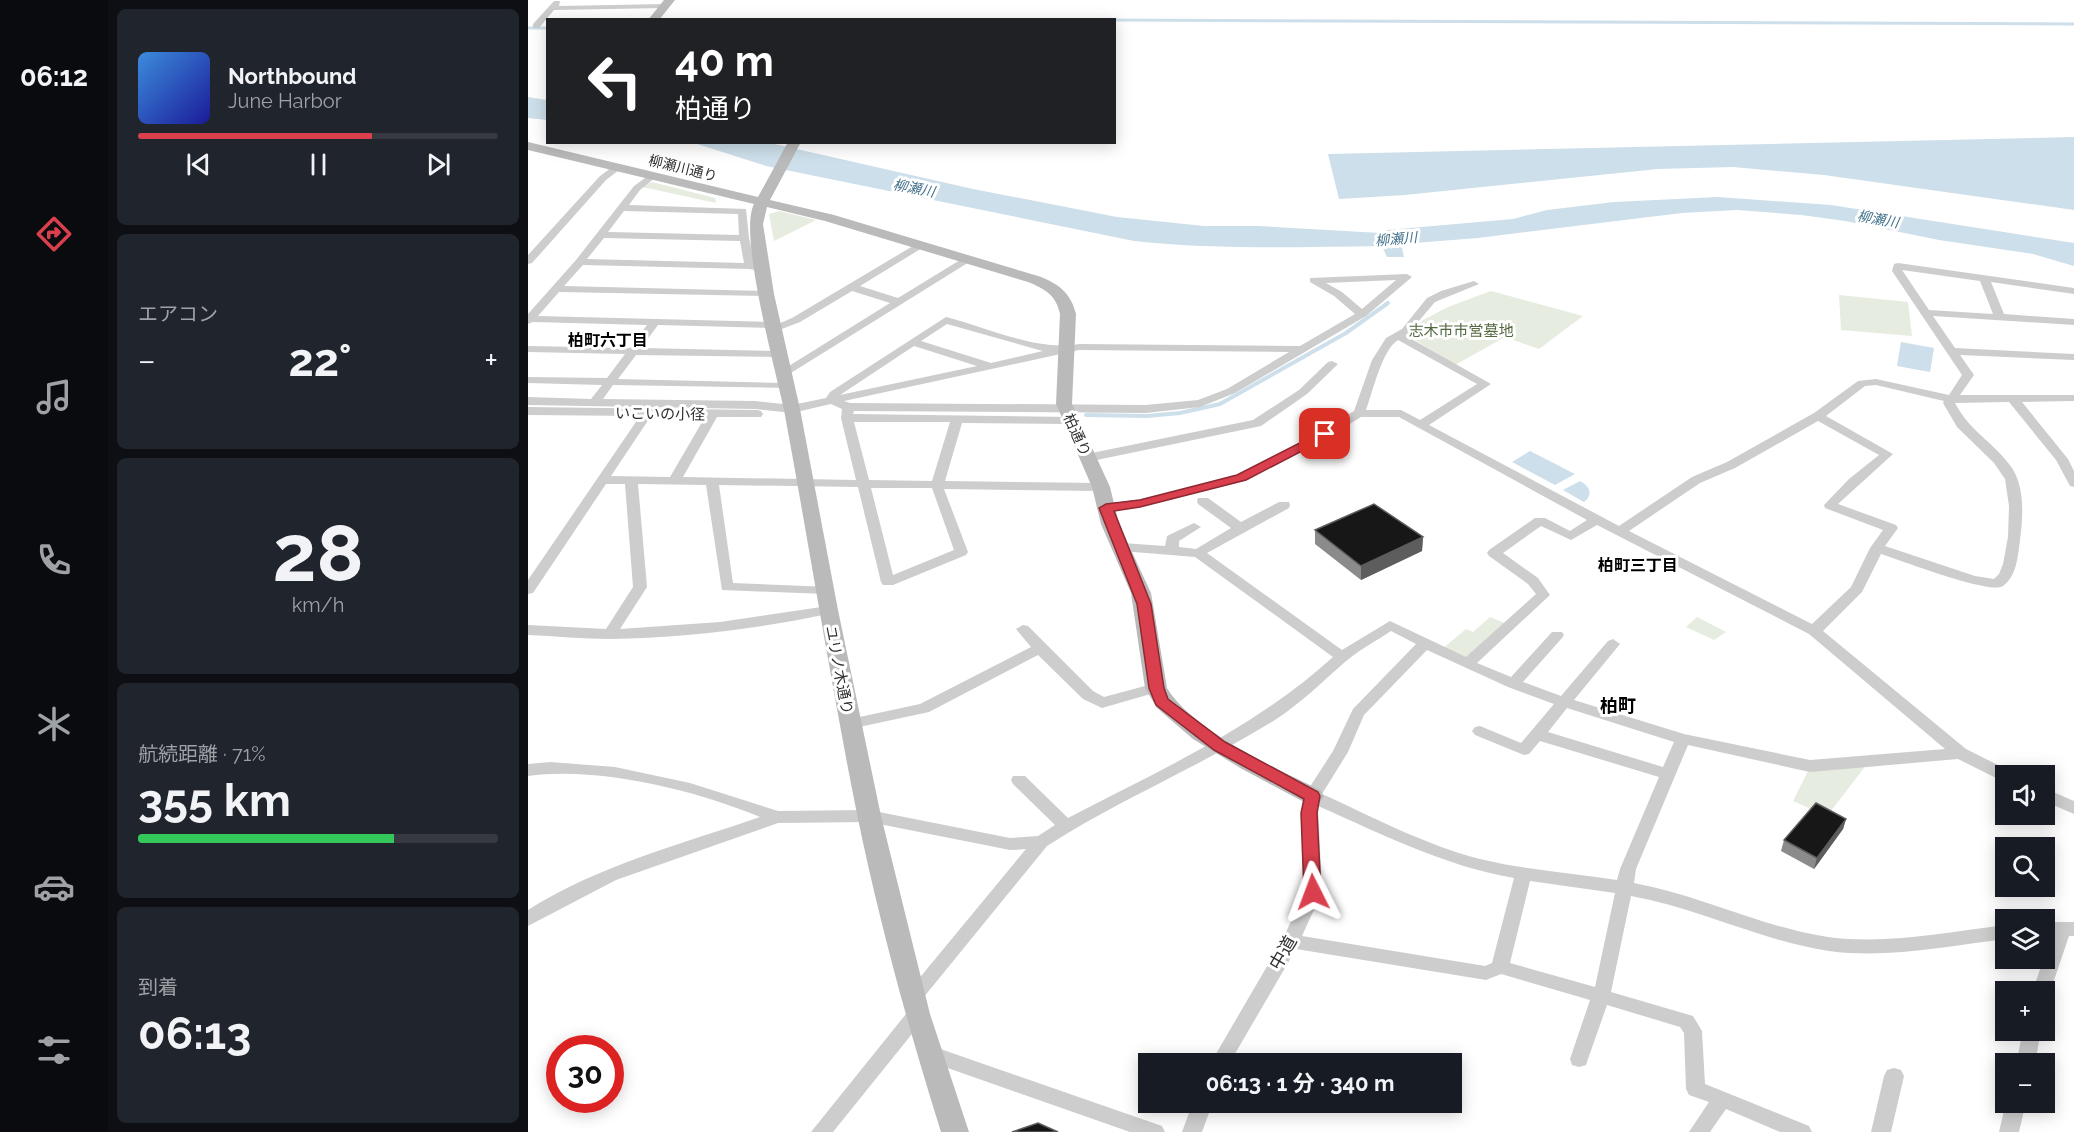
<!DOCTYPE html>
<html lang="ja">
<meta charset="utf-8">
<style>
:root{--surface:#171b24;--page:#20242c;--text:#f1f3f6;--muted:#9ea1a6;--line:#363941;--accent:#da3f4d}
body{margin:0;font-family:Raleway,"Noto Sans JP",sans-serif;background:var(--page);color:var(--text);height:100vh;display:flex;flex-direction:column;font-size:22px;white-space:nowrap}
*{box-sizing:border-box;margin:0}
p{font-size:20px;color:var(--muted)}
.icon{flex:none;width:33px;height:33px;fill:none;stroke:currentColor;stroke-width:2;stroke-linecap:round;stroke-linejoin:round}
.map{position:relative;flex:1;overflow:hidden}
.panel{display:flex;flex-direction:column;gap:9px;padding:9px;background:#0d0f14;width:420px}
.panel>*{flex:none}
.banner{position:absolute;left:18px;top:18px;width:570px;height:126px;border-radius:0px;box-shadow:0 3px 15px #0003;background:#202124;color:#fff;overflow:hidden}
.fabs{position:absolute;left:1467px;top:765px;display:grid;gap:12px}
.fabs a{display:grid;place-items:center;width:60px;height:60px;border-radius:0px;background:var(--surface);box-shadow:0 3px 15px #0003;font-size:30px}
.speed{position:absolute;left:18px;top:1035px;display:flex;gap:12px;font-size:30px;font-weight:700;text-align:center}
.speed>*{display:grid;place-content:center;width:78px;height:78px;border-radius:50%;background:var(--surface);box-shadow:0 3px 15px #0003;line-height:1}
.speed .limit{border:9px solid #d22;background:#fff;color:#111}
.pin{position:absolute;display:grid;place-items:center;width:51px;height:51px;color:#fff;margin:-26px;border-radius:12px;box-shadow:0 3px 9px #0006}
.me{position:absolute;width:66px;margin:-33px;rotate:357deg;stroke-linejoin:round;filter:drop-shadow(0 0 4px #0008)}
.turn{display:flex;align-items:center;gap:21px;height:126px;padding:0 30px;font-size:27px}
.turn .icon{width:78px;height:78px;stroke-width:2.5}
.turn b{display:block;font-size:42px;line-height:51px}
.big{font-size:45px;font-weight:700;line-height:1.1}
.panel .tile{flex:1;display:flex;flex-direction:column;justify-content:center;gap:9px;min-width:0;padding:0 21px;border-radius:9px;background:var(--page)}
.panel .dial{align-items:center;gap:0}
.dial b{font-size:78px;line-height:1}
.song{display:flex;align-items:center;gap:18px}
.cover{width:72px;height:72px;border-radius:9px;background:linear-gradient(135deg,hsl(210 70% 55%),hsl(240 70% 35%))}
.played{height:6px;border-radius:3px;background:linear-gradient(90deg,var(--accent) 65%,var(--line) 65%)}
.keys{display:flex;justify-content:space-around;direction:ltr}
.heat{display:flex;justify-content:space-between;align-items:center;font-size:33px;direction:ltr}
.charge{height:9px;border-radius:4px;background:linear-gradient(90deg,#34c759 71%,var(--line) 0)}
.trip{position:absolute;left:610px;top:1053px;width:324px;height:60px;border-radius:0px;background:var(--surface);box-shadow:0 3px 15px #0003;font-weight:700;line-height:60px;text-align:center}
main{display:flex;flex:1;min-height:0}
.tabs{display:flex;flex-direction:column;width:108px;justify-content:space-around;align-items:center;background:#090b0e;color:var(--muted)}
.tabs .icon{width:42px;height:42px}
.tabs .active{color:var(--accent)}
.tabs b{font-size:27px;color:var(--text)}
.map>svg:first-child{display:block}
.green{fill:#e6ecdf}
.water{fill:#cddfea}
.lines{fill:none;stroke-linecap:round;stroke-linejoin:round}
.stream-far1{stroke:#cddfea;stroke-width:3}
.stream{stroke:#cddfea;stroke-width:4}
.street{fill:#cdcdcd;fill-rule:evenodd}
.secondary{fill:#bababa;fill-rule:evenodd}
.wall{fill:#8b8b8b}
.shaded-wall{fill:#5d5d5d}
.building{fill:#171717;stroke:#5d5d5d;stroke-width:1.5}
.route{fill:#da3f4d;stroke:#8e2932;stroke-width:1.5}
.labels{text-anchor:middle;stroke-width:6;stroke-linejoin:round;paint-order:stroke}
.far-street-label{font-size:14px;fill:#303030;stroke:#fff}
.far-water-label{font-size:14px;font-style:italic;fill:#43728d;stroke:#fff}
.park-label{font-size:15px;fill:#546940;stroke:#fff}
.street-label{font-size:15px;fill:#303030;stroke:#fff}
.neighbourhood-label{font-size:16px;font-weight:bold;fill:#000;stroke:#fff}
.quarter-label{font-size:18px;font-weight:bold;fill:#000;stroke:#fff}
.near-street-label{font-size:18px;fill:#303030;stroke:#fff}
</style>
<main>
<nav class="tabs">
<b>06:12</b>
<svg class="icon active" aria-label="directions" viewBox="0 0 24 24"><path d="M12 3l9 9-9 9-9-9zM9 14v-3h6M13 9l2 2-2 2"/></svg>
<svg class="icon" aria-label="music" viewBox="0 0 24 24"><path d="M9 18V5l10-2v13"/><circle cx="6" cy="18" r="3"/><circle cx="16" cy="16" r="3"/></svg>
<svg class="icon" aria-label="phone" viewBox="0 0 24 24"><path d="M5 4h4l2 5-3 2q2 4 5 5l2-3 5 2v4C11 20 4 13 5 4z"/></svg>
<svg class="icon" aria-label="climate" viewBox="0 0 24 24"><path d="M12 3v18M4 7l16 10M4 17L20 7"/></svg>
<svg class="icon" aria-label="car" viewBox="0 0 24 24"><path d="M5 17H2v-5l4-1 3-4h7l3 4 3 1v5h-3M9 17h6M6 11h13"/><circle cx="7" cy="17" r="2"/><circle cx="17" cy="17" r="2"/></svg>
<svg class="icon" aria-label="filters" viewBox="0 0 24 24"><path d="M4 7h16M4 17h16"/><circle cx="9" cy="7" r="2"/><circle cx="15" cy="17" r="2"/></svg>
</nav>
<section class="panel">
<div class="tile">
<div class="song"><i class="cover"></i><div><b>Northbound</b><p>June Harbor</p></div></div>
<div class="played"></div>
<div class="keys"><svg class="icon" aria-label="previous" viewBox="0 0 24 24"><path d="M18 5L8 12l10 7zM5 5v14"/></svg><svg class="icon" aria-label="pause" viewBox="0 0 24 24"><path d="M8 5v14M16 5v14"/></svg><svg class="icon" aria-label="next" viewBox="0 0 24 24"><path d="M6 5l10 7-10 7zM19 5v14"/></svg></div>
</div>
<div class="tile"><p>エアコン</p>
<div class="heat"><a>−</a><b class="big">22°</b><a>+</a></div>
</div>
<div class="tile dial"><b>28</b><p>km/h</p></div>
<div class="tile"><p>航続距離 · 71%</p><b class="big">355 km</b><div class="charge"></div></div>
<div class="tile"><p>到着</p><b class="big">06:13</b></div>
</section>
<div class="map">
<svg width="1546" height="1132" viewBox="0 0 1546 1132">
<rect width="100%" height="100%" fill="#fff"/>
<g class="green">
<polygon points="124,182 187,198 188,203 114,187"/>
<polygon points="251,211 288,220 246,241 241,214"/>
<polygon points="963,291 1055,316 1011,349 977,337 927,365 882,337 895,320 920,307"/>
<polygon points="1311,295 1380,302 1384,336 1313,330"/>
<polygon points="962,617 981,625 939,664 913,650 938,629 945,632"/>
<polygon points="1169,617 1198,632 1186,640 1158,627"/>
<polygon points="1339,764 1299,816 1265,801 1282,767"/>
</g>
<g class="water">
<polygon points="0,97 19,100 19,120 0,118"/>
<polygon points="1546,137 1546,210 1296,175 1205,167 1130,169 877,195 811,199 800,154"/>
<path d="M166,143H242L445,189L589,217L676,226H730L852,233L859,230L985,219L1019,210L1086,202L1190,197L1303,205L1546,243V266L1505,254L1411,240L1317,221L1273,215L1209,210L1154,213L950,238L873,244L876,257H859L854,246C771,247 689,250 606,241L238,166Z"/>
<polygon points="1373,342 1406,348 1402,372 1369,366"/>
<polygon points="1002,451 1047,474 1027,485 984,462"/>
<path d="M1052,481C1061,486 1066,494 1056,502L1035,490Z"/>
</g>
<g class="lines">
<g class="stream-far1">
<polyline points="586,20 1546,24"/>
<polyline points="0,28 20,28"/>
</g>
<polyline class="stream" points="558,415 619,416 652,413 692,404 818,333 860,303"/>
<g class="street">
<polygon points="26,1 32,1 31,6 137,4 141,6 137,8 26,10 11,28 5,28 5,24"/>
<polygon points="87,165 95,167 78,180 4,263 0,264 0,255 72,176"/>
<path d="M124,173L129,176L127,178L112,190L101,205L218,209L221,238L227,264L239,268V272L221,269L55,265L36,286L238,291L242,292V296L31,292L10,316L245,322L250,324L264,318L390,243L394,242L399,245L332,286L370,298L437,257H445L446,259L258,376H250L248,374L362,303L324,291L272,322L246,332L242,331L241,328L130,325L113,348L250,351L256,354L250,357L108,355L90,379L257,383L261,384V388L85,385L75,399L227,401L264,405L298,398L302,392L418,317C458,327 510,352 551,344L772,346L827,314L806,296L782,282V278L879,274L884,277L838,316L707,393L672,407L618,413L326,411L325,414L545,417L547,420L545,423L541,424L434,423L417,481L573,483L579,487L573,491L416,489L440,552L438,555L365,585H355L353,582L330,487L191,485L205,583L302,587L304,590L297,594L194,590L178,485L110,484L119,587L92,629L192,622L300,606L307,610L300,614C229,629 155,638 82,639C55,639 27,636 0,635V625L78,629L105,587L97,484H78L5,593L0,594V580L112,416L0,415V407L229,410L233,411L235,414L233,417H189L155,477L328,480L313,418L314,409L303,404L264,413L227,409L0,405V397L63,399L74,385L0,383V377L79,378L97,354L0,352V346L102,348L119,325L5,322L0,324V314L48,260L106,186ZM96,211L210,214L211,235L80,232ZM76,238L212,241L216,263L59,259ZM868,280L834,309L814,292L798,283ZM419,324L511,350L515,351L463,363L393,341ZM386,346L449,366L312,395ZM551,350L761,352L699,389L670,400L618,405L322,403L316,401ZM123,416L177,417L142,477L83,476ZM326,422H422L404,481L341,480ZM343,488H404L426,550L365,575Z"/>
<path d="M1370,263L1546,288V294L1463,282L1476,314L1546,319V325L1405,316L1427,348L1546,354V360L1432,355L1446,375L1432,395H1546V401L1494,402L1540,459L1546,471V487L1542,486L1528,460L1481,402L1427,403C1442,432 1467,443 1484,468C1497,488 1495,517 1492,540C1490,555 1489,576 1475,586C1462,595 1372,560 1353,554L1334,592L1295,631L1438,749L1484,772L1486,776H1478V781L1472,780L1430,759L1282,772L1160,745L1108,869L1106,883C1172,895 1233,927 1300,937C1359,945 1419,932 1478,925V939C1419,946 1360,959 1301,951C1233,941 1171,908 1103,896L1083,992L1165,1016L1174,1031L1177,1084L1281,1126L1284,1132H1252L1198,1109L1182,1132H1161L1181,1102L1161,1095L1158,1089L1156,1033L1152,1027L1079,1005L1060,1059L1058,1065L1051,1067L1044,1065L1042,1059L1062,1000L973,974L958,980L768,949L701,1064H682L755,939L776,892L773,813L776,796L805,751L825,709L888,644L863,631C848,641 831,650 817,662C794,682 773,703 747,720C673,766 592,799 519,846L391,1003L385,1005L379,1003L376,998L379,993L498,849L482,850L341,822L250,823L88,880L0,926V910C71,865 154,844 232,817C168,790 69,766 0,776V764L22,762L87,767L162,783L250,811L341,810L482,838L510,836L527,825L485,784L483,780L485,776H497L540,818C632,770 727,728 805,657L667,557L594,551L587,547L594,543L637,546L639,536L666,523L673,527L651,541V547L668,549L703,528L670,504L669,501L670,498H680L713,522L751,502H761L762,505L761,508L679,553L814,650L862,621L938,657L1008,594L1000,584L961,556L959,553L961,550L1007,518H1017L1042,531L1059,520L871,417H833L801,437L717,481L612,507L578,512L572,508L578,504L612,499L709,475L793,431L826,411L844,360L858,338L874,329L899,298L913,291L946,281L951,284L907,302L878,336L963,384L901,425L1091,526L1164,477L1199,462L1286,413L1330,381L1348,379L1421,395L1434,375L1364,271L1366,264ZM1374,270L1452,281L1465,314L1401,310ZM870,340L949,384L892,420L873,410H838C845,391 854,350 870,340ZM1348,385L1416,401L1415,403L1429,427L1466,463L1477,479L1481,506L1480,537L1475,564L1471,574L1466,579L1447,576L1357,546L1370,528L1368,525L1310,504L1365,454L1298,416L1337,386ZM1290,421L1351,455L1321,479L1296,505L1297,508L1355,530L1342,548L1323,587L1284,624L1101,531L1172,483L1207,468ZM1069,525L1281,634L1417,749L1282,760L1156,734L1046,700L1092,644L1085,639L1080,641L1033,696L995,682L1034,638L1036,635L1034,632H1024L983,677L949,663L1022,595L1010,578L975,553L1013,526L1043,540ZM899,650L980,687L1026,704L993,743L952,726L947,727L944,731L947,735L996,755L1001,754L1012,741L1131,777L1092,869L1089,880C1044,873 997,870 952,859C897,845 845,817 794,794L820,752L836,715ZM1039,708L1146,742L1135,767L1020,732ZM790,806C854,834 916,866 986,878L964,963L957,966L774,936L794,892ZM1002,881L1087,893L1067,987L982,963Z"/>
<polygon points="804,361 810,364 808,366 779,394 733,426 559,462 553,458 559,454 725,420 771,390 800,362"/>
<polygon points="495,625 500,626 565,691 576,697 628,683 633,685 635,688 633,691 574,708 555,699 510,655 401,712 322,729 317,728 314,724 317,720 322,719 392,704 503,647 488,629"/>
<polygon points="1516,788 1546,801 1546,814 1516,801"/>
<polygon points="1516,922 1546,922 1546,936 1541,936 1522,992 1516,998 1516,992 1504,992 1524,936 1516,936"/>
<polygon points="389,1006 396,1009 398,1014 396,1019 305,1132 283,1132 382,1009"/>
<polygon points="1495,1030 1513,1030 1507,1064 1488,1064"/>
<polygon points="401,1045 634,1126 637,1132 602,1132 394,1059 392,1053 394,1047"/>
<polygon points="1366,1068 1373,1070 1376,1076 1363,1132 1343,1132 1356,1076 1359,1070"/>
<polygon points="665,1102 685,1102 674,1132 654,1132"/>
<polygon points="1478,1102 1498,1102 1491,1132 1471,1132"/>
</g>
<g class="secondary">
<polygon points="136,0 147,0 131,20 120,20"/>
<path d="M0,142L230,197L260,142H273L242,200L306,215L510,276C530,283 543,293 548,314L544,404L582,487L591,524L623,593L639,688C665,731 747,768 792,790L796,796L792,802L784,804L776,802L714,769L665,739L629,708L617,688L603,593L573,524L564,487L528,404L532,314C528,295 517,289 500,282L297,221L239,207L235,224L246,294L272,409L310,610L353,816L402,1014L441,1132H413C380,1027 351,921 329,814C302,680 281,544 256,410C248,371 210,234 226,204L0,150Z"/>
</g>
</g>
<g class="wall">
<polygon points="787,530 895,537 894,551 833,580 787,544"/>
<polygon points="1318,819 1315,829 1286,869 1253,851 1256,840"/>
</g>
<g class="shaded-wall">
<polygon points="895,537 894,551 833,580 833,566"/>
<polygon points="1318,819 1315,829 1286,869 1289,858"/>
</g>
<g class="building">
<polygon points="846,504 895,537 833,566 787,530"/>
<polygon points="1288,803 1318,819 1289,858 1256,840"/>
<polygon points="510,1123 530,1132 484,1132"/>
</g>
<polygon class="route" points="797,430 803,434 801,437 718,480 612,507 586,511 623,604 636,688 640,699 697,742 790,792 792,796 789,813 793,892 791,897 785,899 779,897 776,892 773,813 776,799 686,750 628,705 621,688 609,604 571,508 578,504 612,500 709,475"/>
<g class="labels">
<g class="far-street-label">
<text transform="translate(155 168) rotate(14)" y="5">柳瀬川通り</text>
</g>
<g class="far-water-label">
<text transform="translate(386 188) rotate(11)" y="5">柳瀬川</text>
<text transform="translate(1350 219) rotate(10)" y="5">柳瀬川</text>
<text transform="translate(868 239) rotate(-5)" y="5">柳瀬川</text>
</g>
<g class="park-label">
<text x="933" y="336">志木市市営墓地</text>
</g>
<g class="street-label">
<text transform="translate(132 414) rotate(1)" y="5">いこいの小径</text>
<text transform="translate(549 435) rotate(66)" y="5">柏通り</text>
<text transform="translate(311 670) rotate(79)" y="5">ユリノ木通り</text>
</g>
<g class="neighbourhood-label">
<text x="80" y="346">柏町六丁目</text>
<text x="1110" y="571">柏町三丁目</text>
</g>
<g class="quarter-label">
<text x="1090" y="712">柏町</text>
</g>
<g class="near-street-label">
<text transform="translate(755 953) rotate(-60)" y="6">中道</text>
</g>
</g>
</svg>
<div class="fabs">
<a><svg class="icon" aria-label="sound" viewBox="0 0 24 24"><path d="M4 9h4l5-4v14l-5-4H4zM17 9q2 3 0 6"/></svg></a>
<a><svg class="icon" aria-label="search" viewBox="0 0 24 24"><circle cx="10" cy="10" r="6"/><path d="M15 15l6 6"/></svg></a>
<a><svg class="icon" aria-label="layers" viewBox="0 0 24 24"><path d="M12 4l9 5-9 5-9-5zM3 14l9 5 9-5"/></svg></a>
<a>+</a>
<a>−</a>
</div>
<div class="speed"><div class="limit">30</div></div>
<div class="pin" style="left:797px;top:434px;background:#d93025"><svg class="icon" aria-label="arrive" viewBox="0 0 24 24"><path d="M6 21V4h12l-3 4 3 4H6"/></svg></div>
<svg class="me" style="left:785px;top:892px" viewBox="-20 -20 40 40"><path d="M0-17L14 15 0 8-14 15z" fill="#da3f4d" stroke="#fff" stroke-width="4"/></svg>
<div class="trip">06:13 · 1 分 · 340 m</div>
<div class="banner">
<div class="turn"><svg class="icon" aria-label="left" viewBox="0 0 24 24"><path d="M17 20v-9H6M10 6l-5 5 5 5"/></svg><div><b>40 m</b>柏通り</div></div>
</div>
</div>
</main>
